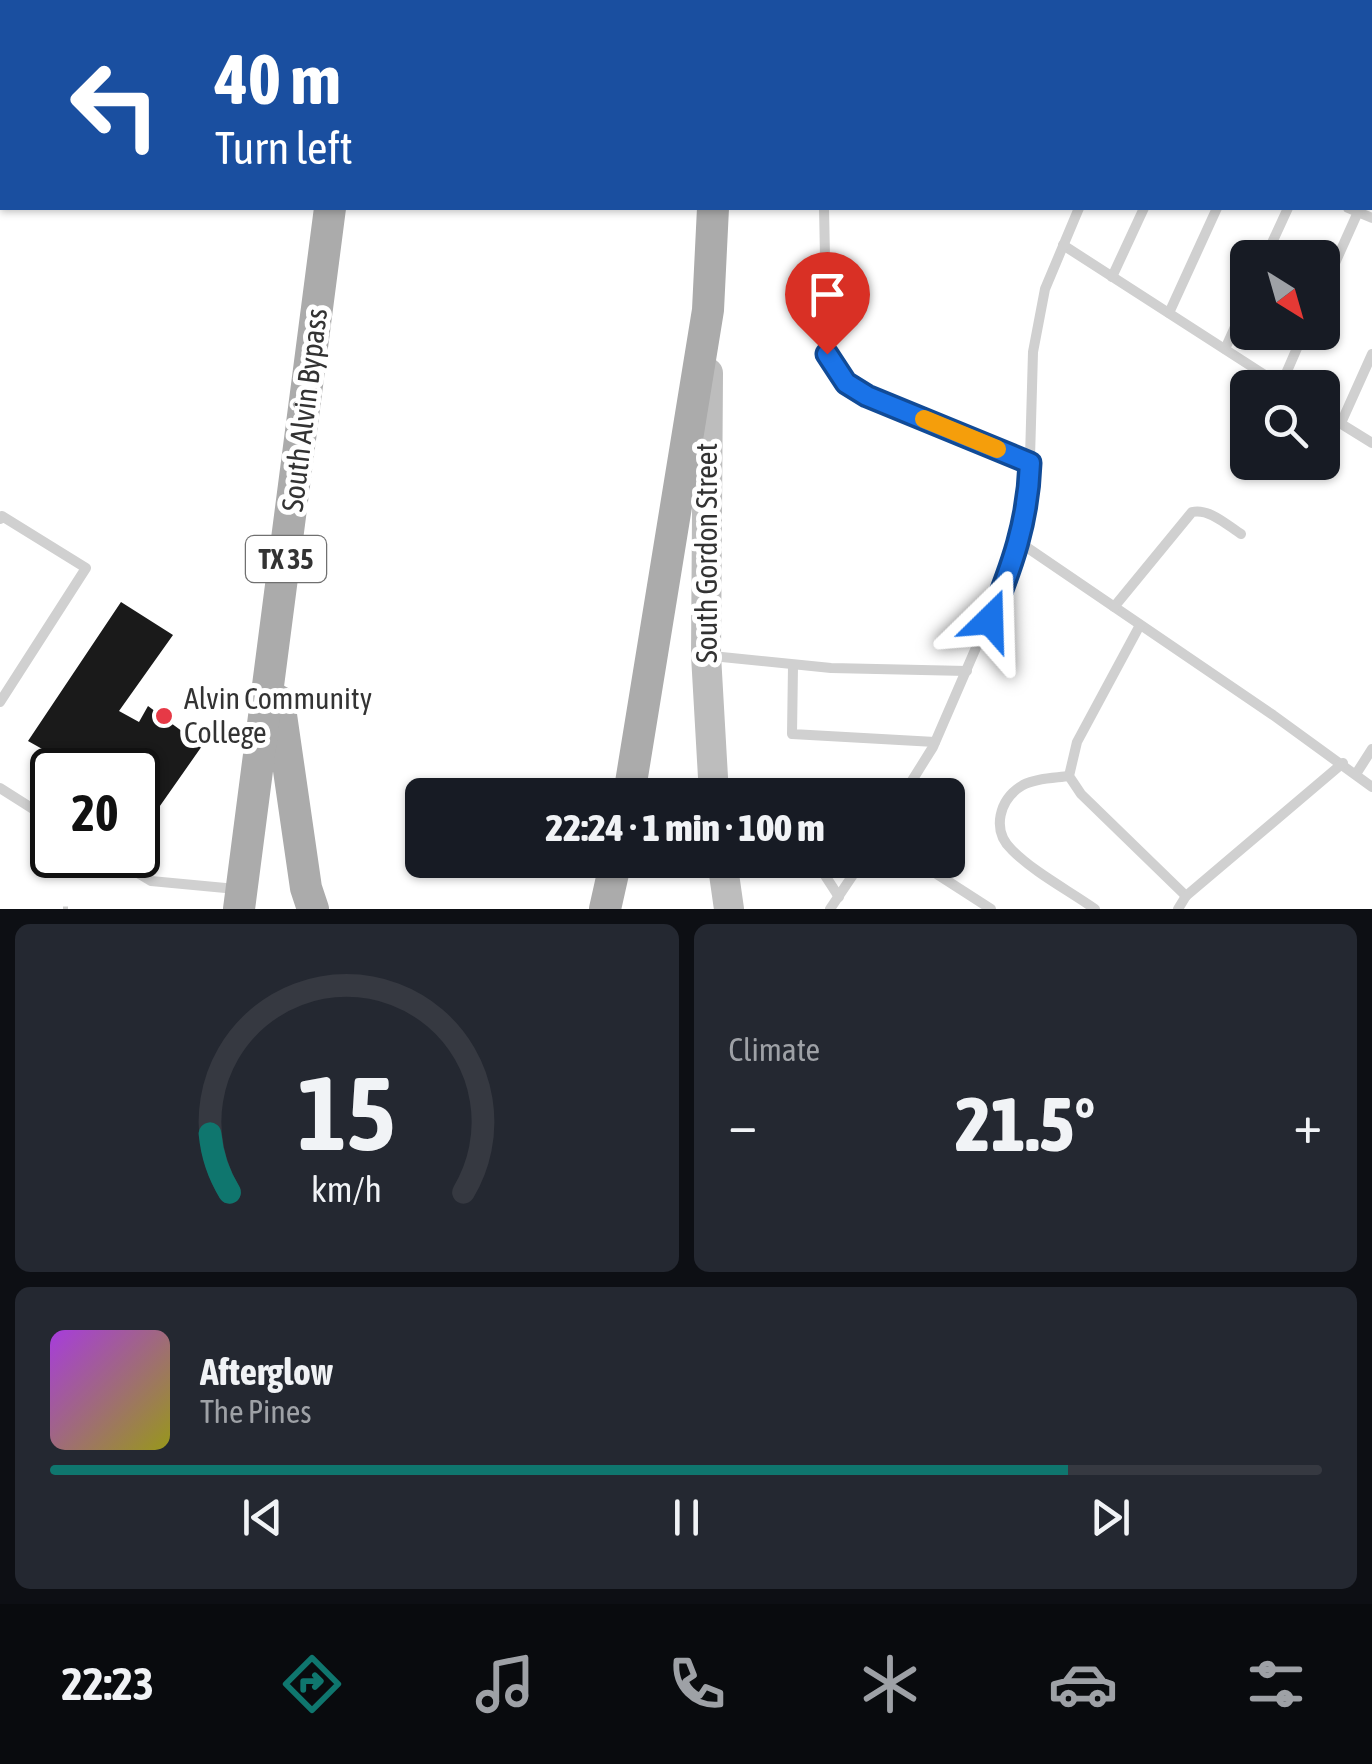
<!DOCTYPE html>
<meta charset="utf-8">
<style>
:root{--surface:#171b24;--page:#242831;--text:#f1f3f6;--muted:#9ea1a6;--line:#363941;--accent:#0f766e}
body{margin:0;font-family:"Asap Condensed",sans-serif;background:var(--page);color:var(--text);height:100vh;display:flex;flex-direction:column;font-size:38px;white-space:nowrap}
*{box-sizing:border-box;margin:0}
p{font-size:32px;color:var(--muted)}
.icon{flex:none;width:55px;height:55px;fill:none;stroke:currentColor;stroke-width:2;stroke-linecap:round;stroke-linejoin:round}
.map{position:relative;height:909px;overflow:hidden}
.drawer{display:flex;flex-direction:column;gap:15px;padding:15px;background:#0d0f14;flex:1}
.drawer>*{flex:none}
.banner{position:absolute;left:0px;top:0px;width:1372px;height:210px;box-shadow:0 2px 8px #0004;background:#1a4fa0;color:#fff;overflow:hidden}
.needle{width:65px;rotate:143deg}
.fabs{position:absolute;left:1230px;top:240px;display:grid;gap:20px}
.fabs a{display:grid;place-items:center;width:110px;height:110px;border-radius:15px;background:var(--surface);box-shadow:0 2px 8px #0004;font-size:50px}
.speed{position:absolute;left:30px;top:748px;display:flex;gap:20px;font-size:50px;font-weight:700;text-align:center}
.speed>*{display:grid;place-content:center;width:130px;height:130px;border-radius:50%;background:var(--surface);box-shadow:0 2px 8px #0004;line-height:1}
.speed .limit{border:5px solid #111;border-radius:15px;background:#fff;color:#111}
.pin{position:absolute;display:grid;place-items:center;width:85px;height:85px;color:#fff;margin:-102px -42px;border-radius:50% 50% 50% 0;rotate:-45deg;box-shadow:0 0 10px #0007}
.pin .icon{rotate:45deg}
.me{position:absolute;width:110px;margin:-55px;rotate:22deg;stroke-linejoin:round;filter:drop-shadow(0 0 8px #0008)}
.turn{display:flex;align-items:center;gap:35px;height:210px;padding:0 50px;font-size:45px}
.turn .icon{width:130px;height:130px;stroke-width:2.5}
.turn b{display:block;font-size:70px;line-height:85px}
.big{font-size:75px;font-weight:800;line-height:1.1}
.drawer .tile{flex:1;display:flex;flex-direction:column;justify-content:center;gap:15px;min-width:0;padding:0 35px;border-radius:15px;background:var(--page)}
.drawer .dial{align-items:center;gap:0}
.dial svg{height:260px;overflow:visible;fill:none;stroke:var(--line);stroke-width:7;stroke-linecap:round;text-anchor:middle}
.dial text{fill:var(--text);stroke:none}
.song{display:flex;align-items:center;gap:30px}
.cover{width:120px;height:120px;border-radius:15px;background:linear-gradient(135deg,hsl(280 70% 55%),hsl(60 70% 35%))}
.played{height:10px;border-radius:5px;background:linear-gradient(90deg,var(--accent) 80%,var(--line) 80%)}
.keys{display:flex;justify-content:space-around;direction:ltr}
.heat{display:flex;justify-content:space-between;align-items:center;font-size:55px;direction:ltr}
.drawer .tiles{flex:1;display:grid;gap:15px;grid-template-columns:1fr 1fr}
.tile:last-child{grid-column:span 2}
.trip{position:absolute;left:405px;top:778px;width:560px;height:100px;border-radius:15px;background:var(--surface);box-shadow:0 2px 8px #0004;font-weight:800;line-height:100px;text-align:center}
.tabs{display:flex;height:160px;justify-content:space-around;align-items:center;background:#090b0e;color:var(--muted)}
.tabs .icon{width:70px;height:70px}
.tabs .selected{color:var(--accent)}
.tabs b{font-size:45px;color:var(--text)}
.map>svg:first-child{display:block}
.building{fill:#1a1a1a}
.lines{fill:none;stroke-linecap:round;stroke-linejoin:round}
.path{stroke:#cdcdcd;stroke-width:5;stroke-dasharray:5 5;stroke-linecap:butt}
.lane{stroke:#d0d0d0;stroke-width:10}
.secondary{stroke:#bdbdbd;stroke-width:30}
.primary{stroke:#ababab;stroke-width:32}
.route-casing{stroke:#114b97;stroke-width:25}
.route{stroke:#1a73e8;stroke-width:18}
.slow{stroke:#f59e0b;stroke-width:18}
.poi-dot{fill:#e63946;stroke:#fff;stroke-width:4}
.labels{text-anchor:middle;stroke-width:10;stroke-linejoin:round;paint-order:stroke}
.shield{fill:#fff;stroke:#707070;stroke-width:2.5}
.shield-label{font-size:28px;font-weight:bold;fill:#333}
.street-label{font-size:30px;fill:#333;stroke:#fff}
.poi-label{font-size:30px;fill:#333;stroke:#fff;text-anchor:start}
</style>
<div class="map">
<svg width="1372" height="909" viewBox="0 0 1372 909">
<rect width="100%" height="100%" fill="#fff"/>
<polygon class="building" points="121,602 173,635 119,711 139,722 148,706 202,746 155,813 138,800 138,770 107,770 85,755 76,768 28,741"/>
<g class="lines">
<polyline class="path" points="63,909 68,909"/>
<g class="lane">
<polyline points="819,0 819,2"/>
<polyline points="1259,0 1265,2"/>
<polyline points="1170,2 1172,0"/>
<polyline points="1370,49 1372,50"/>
<polyline points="824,208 827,354 846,383 867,396 1030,463"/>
<polyline points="1348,208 1372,218"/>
<polyline points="1063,245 1285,388"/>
<polyline points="1265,258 1288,208"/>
<polyline points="1112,277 1144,208"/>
<polyline points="1322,292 1358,212"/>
<polyline points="1169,313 1217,208"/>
<polyline points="1225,349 1248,298"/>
<polyline points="1281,385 1304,332"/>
<polyline points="1322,412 1372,443"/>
<polyline points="1341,423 1372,354"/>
<polyline points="0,519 2,516 86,568 0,702"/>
<polyline points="1019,542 1273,715 1372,787"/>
<path d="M1114,607L1192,512C1209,508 1227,525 1241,534"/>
<polyline points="1140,625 1077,742 1069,776 1081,794 1186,896"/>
<polyline points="712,656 831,668 967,671"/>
<polyline points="793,666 792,734 935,742"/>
<polyline points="1356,774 1372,749"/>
<path d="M1069,776C1055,778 1036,778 1023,785C999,799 991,830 1012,850C1035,873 1068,890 1095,909"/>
<polyline points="0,788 52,821"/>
<polyline points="903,795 933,747 1017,553 1029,493 1033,352 1045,289 1079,208"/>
<polyline points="108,855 151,881 236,889"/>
<polyline points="815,860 839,897"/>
<polyline points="915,860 991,909"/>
<polyline points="830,909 863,860"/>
<polyline points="1178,909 1186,896 1343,763"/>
</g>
<g class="secondary">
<polyline points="708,373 706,655 714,795"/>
<polyline points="722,860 729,909"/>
</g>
<g class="primary">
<polyline points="701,0 701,2"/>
<polyline points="347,2 348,0"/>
<polyline points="279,701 306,888 313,909"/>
<polyline points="629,795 708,310 713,208"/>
<polyline points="239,909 330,208"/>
<polyline points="605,909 616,860"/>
</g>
</g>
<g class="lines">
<g class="route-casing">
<path id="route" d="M827,354L846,383L867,396L1030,463C1028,522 1012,566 990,620"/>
</g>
<use href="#route" class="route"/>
<polyline class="slow" points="924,419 997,449"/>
</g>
<circle class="poi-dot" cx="164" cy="716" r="10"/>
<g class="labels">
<rect class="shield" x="246" y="536" width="80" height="46" rx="8"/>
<g class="shield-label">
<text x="286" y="569">TX 35</text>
</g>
<g class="street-label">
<text transform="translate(305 410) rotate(-83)" y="10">South Alvin Bypass</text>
<text transform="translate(707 553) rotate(-90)" y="10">South Gordon Street</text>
</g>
<g class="poi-label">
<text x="184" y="709">Alvin Community<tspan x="184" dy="34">College</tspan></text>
</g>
</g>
</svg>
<div class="fabs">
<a><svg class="needle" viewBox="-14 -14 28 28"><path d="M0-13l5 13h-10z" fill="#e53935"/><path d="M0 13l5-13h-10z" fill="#9ea1a6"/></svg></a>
<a><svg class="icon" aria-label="search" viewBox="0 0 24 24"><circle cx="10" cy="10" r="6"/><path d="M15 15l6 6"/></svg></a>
</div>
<div class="speed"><div class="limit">20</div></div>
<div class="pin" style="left:827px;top:354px;background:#d93025"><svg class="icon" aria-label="arrive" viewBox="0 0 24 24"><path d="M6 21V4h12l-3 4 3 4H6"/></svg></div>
<svg class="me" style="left:990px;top:620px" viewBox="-20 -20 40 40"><path d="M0-17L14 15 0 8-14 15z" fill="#1a73e8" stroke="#fff" stroke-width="4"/></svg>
<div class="trip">22:24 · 1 min · 100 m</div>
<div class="banner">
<div class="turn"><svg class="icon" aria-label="left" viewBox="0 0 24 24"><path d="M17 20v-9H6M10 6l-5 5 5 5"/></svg><div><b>40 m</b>Turn left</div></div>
</div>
</div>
<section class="drawer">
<div class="tiles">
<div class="tile dial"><svg viewBox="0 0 100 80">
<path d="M14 69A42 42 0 1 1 86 69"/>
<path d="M14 69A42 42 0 0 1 8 51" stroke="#0f766e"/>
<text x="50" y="56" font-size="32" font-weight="700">15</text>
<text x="50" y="72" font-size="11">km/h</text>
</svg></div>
<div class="tile"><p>Climate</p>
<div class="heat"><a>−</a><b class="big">21.5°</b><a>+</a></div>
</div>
<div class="tile">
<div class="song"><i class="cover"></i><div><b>Afterglow</b><p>The Pines</p></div></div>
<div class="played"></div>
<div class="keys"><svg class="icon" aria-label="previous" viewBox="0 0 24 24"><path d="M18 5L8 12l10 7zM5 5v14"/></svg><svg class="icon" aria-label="pause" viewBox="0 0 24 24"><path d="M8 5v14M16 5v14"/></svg><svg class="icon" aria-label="next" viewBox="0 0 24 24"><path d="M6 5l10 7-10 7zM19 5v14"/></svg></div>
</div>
</div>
</section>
<nav class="tabs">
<b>22:23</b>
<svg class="icon selected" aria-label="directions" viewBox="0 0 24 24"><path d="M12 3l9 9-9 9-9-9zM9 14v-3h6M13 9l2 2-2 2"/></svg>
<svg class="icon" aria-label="music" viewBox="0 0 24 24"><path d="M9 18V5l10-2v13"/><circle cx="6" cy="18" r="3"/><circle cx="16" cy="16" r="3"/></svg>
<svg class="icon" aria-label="phone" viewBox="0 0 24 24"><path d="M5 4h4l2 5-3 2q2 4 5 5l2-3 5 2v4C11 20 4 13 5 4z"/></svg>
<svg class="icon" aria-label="climate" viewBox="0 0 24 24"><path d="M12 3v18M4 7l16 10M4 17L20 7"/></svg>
<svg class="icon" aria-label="car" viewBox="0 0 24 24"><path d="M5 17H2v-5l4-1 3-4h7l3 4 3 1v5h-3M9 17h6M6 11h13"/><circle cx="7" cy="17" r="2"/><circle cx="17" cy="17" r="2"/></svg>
<svg class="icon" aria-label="filters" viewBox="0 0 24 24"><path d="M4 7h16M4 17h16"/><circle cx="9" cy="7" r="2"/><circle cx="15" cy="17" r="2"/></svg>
</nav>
